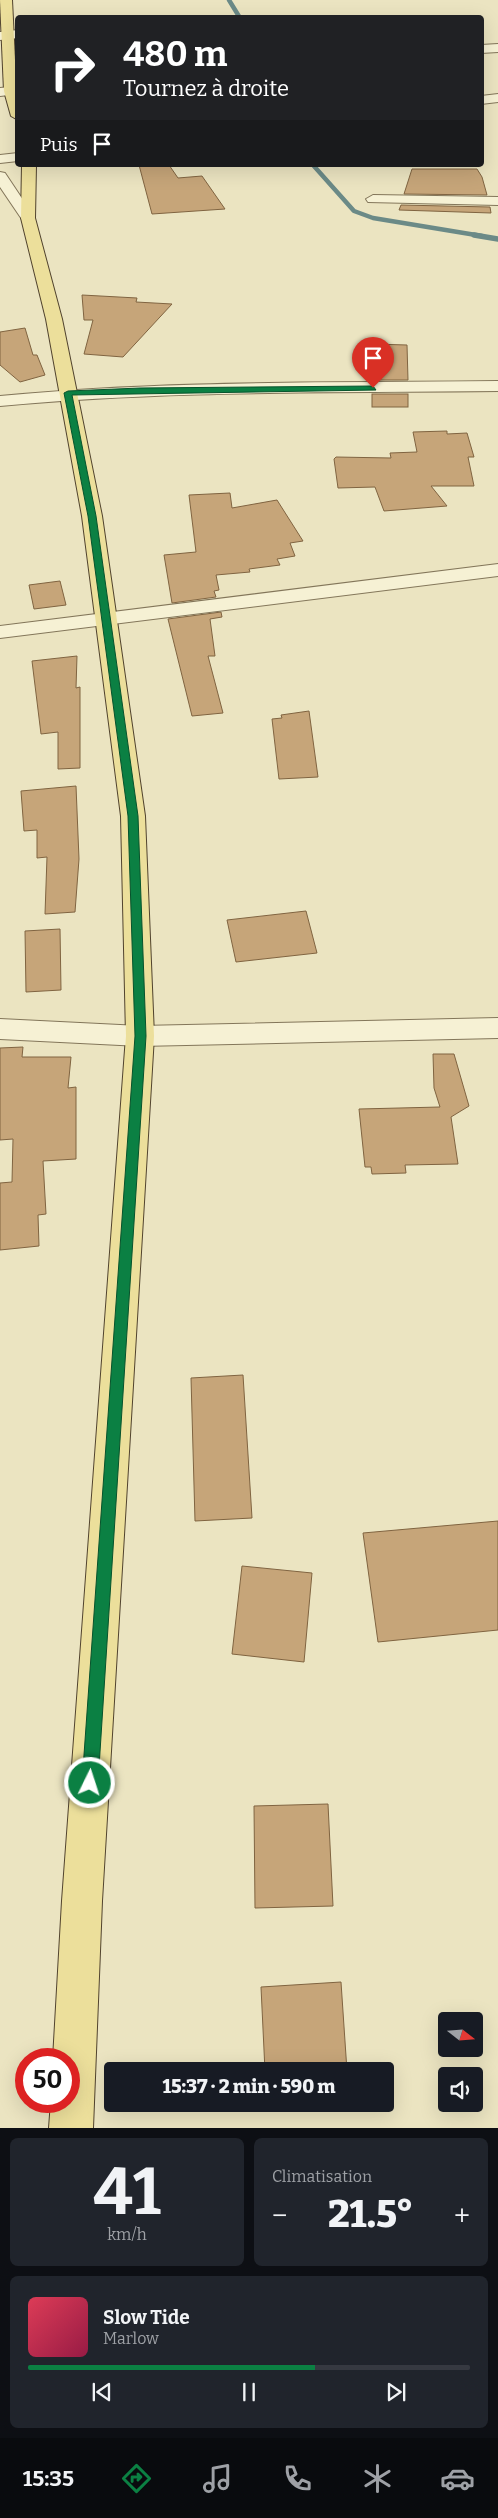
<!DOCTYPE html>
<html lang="fr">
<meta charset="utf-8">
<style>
:root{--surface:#171b24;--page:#20242c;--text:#f1f3f6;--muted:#9ea1a6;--line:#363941;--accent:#0b8043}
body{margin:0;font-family:Bitter,serif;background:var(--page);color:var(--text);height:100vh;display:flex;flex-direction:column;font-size:19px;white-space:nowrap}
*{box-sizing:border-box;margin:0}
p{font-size:16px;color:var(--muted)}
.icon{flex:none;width:28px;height:28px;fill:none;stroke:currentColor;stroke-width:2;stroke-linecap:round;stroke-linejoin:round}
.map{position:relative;height:2128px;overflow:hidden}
.details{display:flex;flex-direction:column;gap:10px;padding:10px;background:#0d0f14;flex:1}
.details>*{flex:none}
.hud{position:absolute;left:15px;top:15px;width:469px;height:152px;border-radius:5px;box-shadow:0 5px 20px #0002;background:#202124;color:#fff;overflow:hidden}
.needle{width:32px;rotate:107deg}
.controls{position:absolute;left:438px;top:2012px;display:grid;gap:10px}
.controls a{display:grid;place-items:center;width:45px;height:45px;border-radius:5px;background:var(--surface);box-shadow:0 5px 20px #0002;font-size:25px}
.speed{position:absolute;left:15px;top:2048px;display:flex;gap:10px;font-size:25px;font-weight:700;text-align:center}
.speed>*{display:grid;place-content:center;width:65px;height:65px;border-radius:50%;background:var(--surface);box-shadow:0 5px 20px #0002;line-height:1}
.speed .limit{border:8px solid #d22;background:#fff;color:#111}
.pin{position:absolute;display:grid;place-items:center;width:42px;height:42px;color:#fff;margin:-51px -21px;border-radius:50% 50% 50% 0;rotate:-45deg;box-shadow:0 0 5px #0007}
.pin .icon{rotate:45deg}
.me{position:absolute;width:55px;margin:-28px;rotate:4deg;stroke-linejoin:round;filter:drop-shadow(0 0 4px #0008)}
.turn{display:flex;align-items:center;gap:18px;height:105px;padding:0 25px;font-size:22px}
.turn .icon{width:65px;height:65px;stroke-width:2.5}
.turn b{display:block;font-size:35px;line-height:42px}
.then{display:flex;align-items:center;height:48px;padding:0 25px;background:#0003;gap:10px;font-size:19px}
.big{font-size:38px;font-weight:800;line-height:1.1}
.details .widget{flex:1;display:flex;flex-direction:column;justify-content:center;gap:8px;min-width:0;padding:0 18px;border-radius:8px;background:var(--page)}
.details .dial{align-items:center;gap:0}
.dial b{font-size:65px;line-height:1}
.song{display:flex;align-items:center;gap:15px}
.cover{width:60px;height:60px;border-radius:8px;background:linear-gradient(135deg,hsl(350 70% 55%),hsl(340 70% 35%))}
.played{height:5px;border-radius:2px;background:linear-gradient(90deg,var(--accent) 65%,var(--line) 65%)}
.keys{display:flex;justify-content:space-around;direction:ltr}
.heat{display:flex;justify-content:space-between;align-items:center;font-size:28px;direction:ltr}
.details .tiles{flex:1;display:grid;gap:10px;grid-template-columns:1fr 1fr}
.widget:last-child{grid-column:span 2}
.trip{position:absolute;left:104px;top:2062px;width:290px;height:50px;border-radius:5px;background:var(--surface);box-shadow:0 5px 20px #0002;font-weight:800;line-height:50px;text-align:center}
.tab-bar{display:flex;height:80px;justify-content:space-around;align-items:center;background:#090b0e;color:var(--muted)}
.tab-bar .icon{width:35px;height:35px}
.tab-bar .active{color:var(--accent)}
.tab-bar b{font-size:22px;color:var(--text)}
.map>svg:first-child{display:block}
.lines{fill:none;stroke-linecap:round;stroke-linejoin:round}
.stream-far1{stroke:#6b8a87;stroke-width:4.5}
.stream{stroke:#6b8a87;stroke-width:5.5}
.building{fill:#c6a579;stroke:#806441}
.minor-casing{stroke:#83765a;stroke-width:2}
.major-casing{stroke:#51432e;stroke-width:2}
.minor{fill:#f6f1d4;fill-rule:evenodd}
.major{fill:#ecdf9b;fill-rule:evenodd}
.route{fill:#0b8043;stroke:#07532c}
</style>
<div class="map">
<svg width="498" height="2128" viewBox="0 0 498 2128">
<rect width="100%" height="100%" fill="#ebe4c1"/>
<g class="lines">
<g class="stream-far1">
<polyline points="229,0 240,18"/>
<polyline points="313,165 354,211 373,218 482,236"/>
</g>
<polyline class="stream" points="474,235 498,239"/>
</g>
<g class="building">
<polygon points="139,165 169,165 178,178 202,176 225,209 152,214"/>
<polygon points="412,169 477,169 482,177 487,195 404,194"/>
<polygon points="401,205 490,207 491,213 399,210"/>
<polygon points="82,295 137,298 136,302 172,304 123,357 84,354 93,320 84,320"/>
<polygon points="25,328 33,355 37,355 45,375 20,382 0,365 0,332"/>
<polygon points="373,344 407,345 408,380 373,380"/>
<rect x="372" y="394" width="36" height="13"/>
<polygon points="447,431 447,434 467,433 474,457 468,457 474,486 431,486 447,506 384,511 375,487 338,488 334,459 336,457 391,458 390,453 417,452 413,432"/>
<polygon points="230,493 232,508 277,500 303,541 290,543 295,556 277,559 280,565 249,569 250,572 216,575 219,590 214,591 216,597 172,603 164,555 196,552 189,495"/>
<polygon points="60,581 66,605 34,609 29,585"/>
<polygon points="221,612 222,617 210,619 215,656 208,656 223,713 192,716 168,619"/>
<polygon points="77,656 76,688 80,687 80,768 58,769 58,732 41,734 32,661"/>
<polygon points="309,711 318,777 279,779 272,719 282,718 281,715"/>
<polygon points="76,786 79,859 75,912 45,914 47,857 37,858 37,830 24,831 21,791"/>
<polygon points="306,911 317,953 236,962 227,920"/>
<polygon points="60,929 61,990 26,992 25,931"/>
<polygon points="23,1047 22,1057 71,1057 68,1088 76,1087 76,1159 43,1161 46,1214 38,1215 39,1246 0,1250 0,1183 12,1182 13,1139 0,1140 0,1048"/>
<polygon points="433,1054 454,1054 469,1106 451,1117 458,1164 405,1165 406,1173 372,1174 371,1167 365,1167 359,1109 440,1107 434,1088"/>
<polygon points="243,1375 252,1518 195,1521 191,1378"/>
<polygon points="498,1521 498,1630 378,1642 363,1533"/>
<polygon points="242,1566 312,1573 304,1662 232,1654"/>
<polygon points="328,1804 333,1906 255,1908 254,1806"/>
<polygon points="341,1982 347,2071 265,2071 261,1987"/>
</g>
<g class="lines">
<g class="minor-casing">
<g id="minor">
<polygon points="18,30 18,38 0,40 0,32"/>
<polygon points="498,44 498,52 481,53 481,45"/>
<polygon points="18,86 18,94 0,96 0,88"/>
<polygon points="498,94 498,102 481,104 481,96"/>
<polygon points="18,153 18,161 0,163 0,155"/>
<polygon points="0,172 5,173 35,218 33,221 23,221 21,218 0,187"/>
<polygon points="373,195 498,197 498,205 368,202 366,199"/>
<path d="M498,381V391C332,393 166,390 0,406V396C166,380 332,383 498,381Z"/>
<polygon points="498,564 498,576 0,638 0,626"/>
<polygon points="498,1018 498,1038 140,1046 0,1039 0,1019 140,1026"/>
</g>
</g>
<g class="major-casing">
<g id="major">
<polygon points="0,0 12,0 18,120 11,116 4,91"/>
<polygon points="22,165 36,165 35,218 62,319 102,516 145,816 154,1036 102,1901 93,2128 49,2128 51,2101 69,2101 69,2059 53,2059 62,1901 126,1036 121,816 82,516 46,319 21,218"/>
</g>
</g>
<use href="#minor" class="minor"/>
<use href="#major" class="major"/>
</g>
<polygon class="route" points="373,386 376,390 72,395 96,516 138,816 146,1036 98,1783 96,1789 90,1791 84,1789 82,1783 135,1036 128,816 88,516 64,393 68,391 140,388"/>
</svg>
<div class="controls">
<a><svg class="needle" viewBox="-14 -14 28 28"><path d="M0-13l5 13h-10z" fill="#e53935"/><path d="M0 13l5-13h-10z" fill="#9ea1a6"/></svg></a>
<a><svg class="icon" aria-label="sound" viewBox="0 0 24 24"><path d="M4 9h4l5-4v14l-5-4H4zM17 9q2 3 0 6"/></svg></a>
</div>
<div class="speed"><div class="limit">50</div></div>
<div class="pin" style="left:373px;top:388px;background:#d93025"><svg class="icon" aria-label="arrive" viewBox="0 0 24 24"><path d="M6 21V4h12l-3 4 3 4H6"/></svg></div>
<svg class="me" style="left:90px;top:1783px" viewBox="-20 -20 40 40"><circle r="17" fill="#0b8043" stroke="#fff" stroke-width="3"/><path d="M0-11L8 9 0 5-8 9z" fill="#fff"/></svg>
<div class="trip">15:37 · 2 min · 590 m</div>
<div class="hud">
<div class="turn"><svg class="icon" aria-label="right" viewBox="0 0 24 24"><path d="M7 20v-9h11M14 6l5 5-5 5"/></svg><div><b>480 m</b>Tournez à droite</div></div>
<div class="then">Puis<svg class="icon" aria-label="arrive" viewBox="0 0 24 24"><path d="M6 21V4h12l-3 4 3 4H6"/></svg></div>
</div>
</div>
<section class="details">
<div class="tiles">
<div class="widget dial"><b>41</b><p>km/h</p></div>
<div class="widget"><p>Climatisation</p>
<div class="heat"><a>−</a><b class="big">21.5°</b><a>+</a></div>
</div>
<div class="widget">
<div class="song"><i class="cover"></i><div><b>Slow Tide</b><p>Marlow</p></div></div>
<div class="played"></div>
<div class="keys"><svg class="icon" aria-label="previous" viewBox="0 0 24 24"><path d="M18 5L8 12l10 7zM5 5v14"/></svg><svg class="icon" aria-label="pause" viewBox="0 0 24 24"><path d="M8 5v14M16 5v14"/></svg><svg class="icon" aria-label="next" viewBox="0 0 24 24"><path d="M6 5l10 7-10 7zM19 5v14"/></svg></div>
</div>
</div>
</section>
<nav class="tab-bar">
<b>15:35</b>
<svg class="icon active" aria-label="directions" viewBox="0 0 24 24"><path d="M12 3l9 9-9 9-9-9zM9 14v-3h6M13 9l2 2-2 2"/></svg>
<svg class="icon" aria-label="music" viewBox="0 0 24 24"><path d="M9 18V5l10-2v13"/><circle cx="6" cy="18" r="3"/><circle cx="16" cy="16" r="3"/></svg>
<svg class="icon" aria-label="phone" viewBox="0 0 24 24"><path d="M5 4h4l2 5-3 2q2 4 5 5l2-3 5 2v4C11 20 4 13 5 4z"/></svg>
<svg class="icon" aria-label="climate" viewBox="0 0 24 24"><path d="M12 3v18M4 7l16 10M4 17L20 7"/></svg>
<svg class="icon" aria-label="car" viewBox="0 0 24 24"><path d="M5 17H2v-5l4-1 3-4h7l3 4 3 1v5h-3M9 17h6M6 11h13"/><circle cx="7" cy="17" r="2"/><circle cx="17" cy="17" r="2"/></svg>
</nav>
